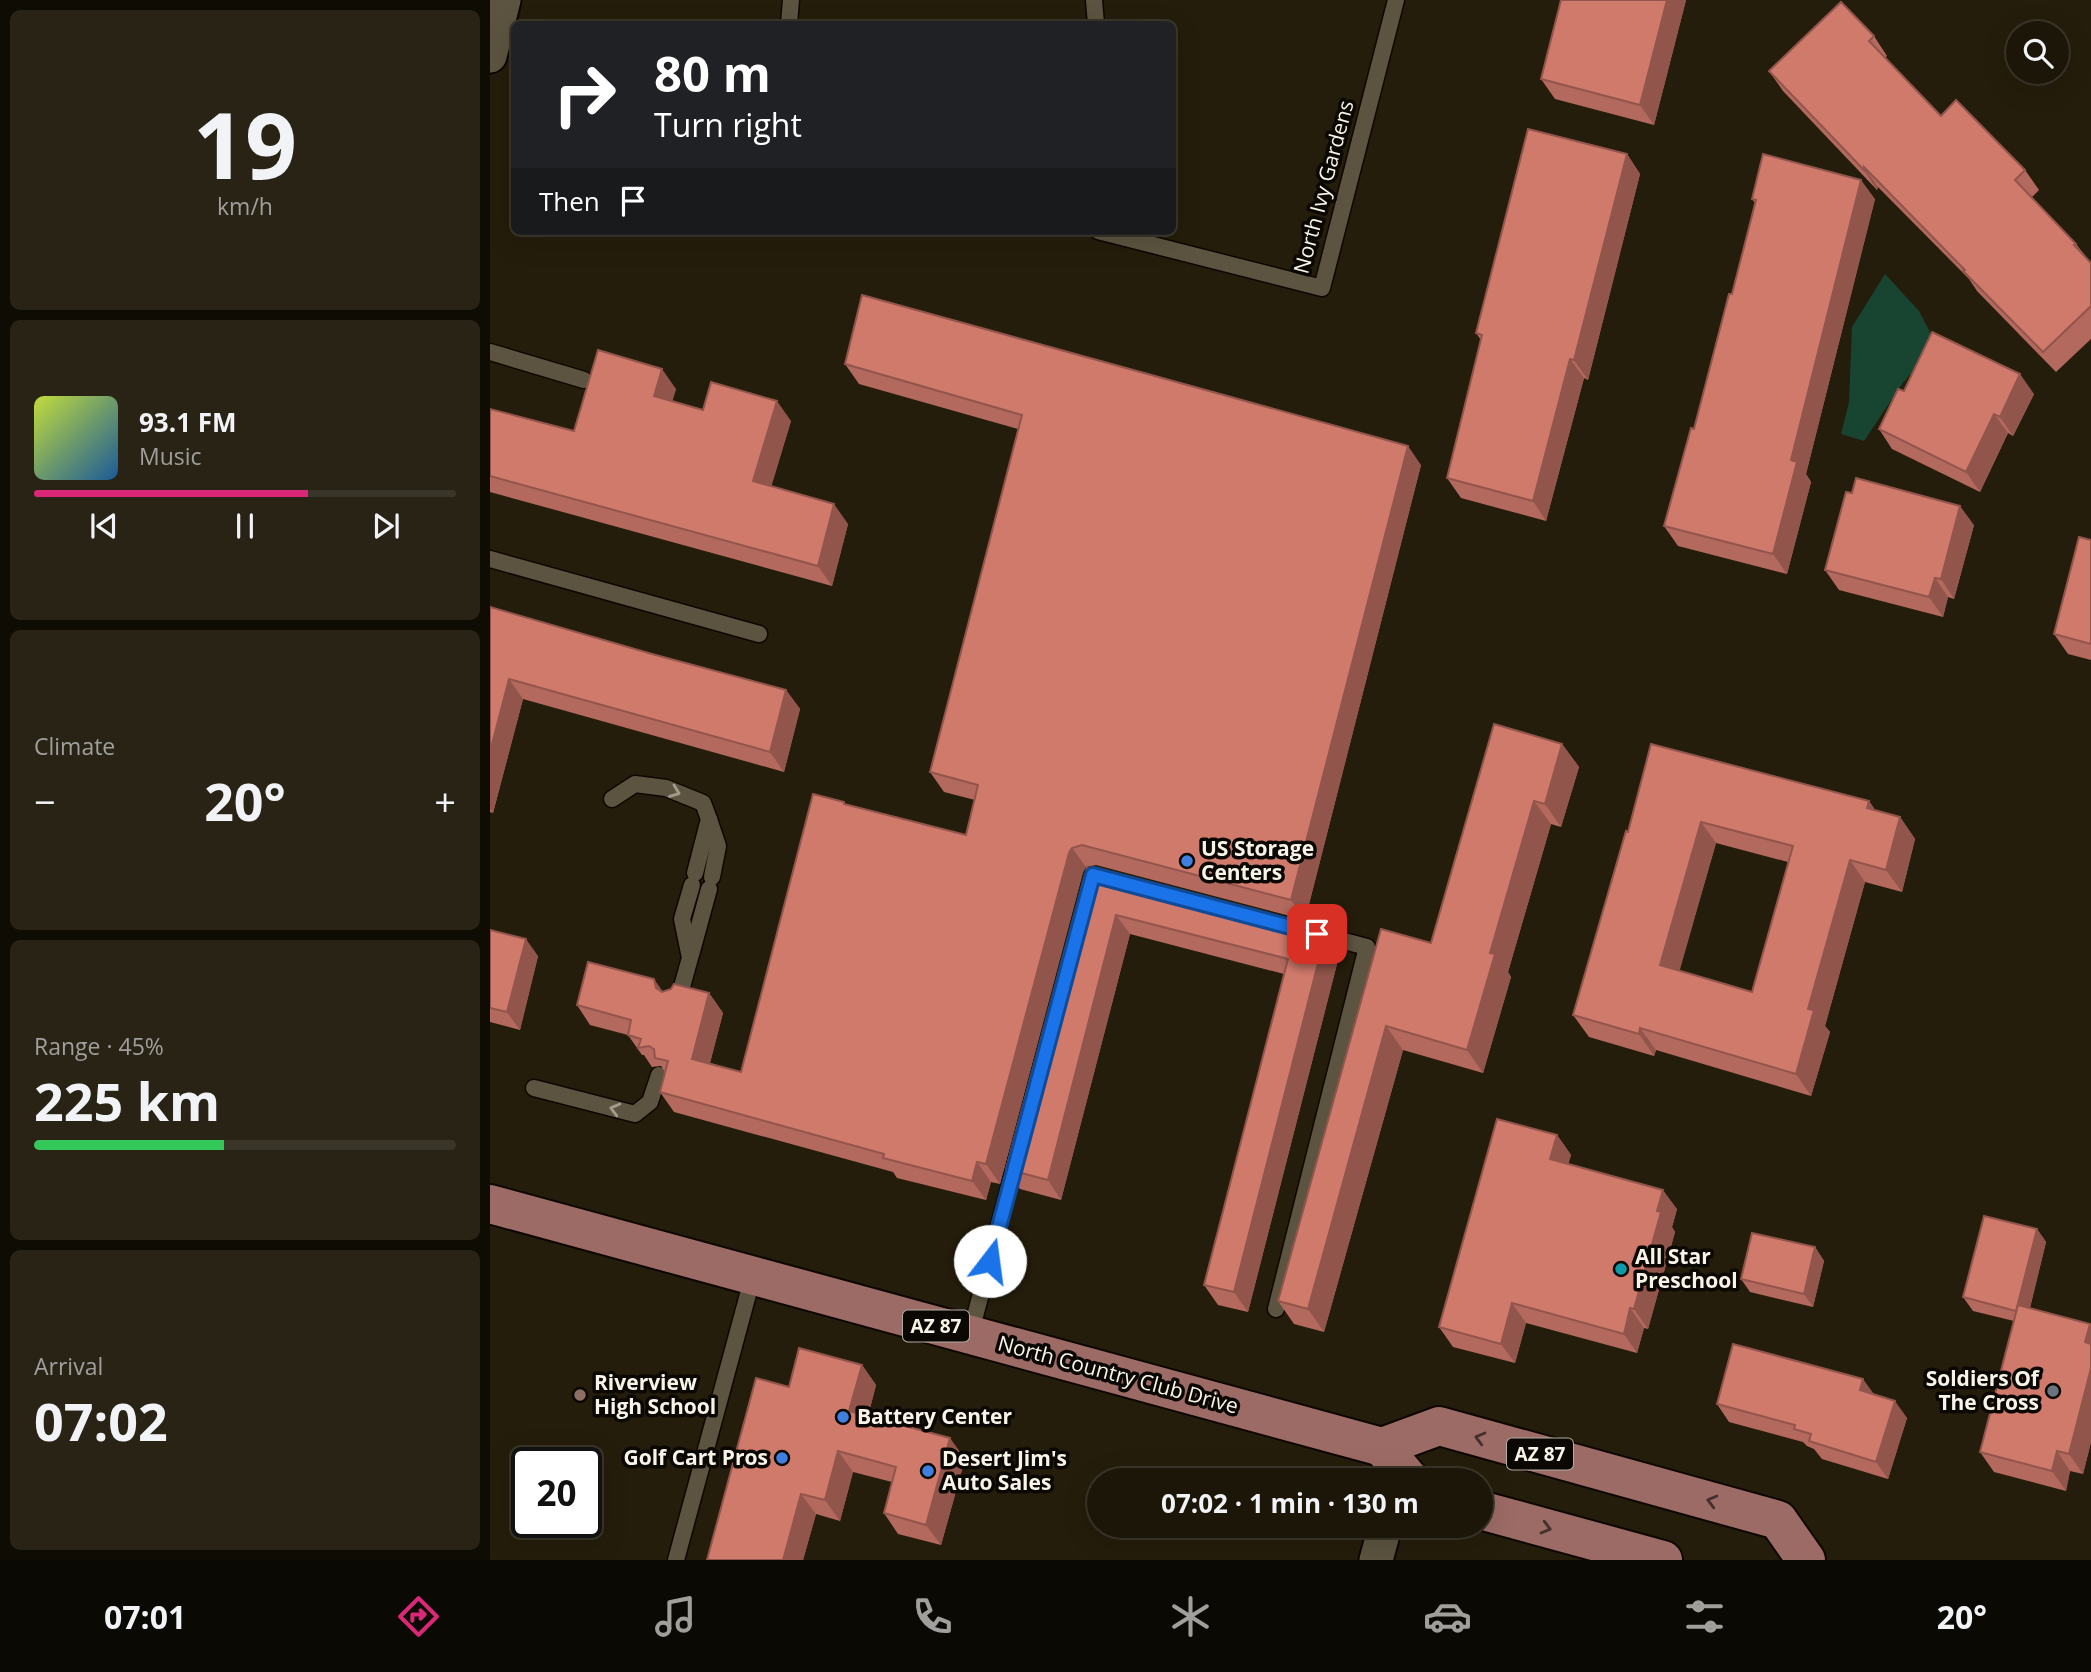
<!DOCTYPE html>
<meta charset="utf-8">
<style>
:root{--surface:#1c1608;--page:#292316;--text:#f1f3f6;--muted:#a09f9c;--line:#3a3529;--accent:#db2777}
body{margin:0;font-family:"Open Sans",sans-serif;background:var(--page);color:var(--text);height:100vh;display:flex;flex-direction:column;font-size:26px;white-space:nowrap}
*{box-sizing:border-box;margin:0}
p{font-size:23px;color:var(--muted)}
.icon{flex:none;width:38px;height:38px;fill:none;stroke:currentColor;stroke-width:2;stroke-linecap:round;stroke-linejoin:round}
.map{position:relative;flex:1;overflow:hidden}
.drawer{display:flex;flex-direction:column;gap:10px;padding:10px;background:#0f0c04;width:490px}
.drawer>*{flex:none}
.hud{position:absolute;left:21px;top:21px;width:665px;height:214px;border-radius:10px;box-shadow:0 7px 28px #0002,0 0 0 2px var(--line);background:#202124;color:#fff;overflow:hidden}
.tools{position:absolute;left:1516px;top:21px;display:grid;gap:14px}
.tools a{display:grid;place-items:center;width:63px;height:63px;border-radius:50%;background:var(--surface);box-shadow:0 7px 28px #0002,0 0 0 2px var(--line);font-size:35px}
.speed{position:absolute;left:21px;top:1447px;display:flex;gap:14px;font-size:35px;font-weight:700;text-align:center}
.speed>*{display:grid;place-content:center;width:91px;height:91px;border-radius:50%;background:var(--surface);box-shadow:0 7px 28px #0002,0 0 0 2px var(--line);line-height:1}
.speed .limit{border:4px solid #111;border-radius:10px;background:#fff;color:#111}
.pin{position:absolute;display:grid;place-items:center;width:60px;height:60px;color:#fff;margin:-30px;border-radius:14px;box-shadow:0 4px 10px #0006}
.me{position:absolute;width:77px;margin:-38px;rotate:15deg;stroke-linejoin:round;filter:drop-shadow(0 0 5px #0008)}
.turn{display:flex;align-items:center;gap:24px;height:147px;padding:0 28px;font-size:32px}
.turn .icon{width:91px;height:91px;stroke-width:2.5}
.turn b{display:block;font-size:49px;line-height:60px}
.then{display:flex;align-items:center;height:66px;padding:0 28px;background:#0003;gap:14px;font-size:26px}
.big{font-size:52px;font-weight:700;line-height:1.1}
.drawer .tile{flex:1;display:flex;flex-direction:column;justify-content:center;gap:10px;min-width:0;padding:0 24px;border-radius:10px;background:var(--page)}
.drawer .dial{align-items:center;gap:0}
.dial b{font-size:91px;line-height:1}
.song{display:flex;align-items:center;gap:21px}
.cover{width:84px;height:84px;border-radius:10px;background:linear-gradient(135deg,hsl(70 70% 55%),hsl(210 70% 35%))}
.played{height:7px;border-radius:4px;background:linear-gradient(90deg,var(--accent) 65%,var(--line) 65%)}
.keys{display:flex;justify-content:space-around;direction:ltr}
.heat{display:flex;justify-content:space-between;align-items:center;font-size:38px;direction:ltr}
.charge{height:10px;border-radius:5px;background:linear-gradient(90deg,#34c759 45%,var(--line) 0)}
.trip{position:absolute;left:597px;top:1468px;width:406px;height:70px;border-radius:35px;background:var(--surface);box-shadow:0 7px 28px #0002,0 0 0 2px var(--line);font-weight:700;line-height:70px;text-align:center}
.tabs{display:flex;height:112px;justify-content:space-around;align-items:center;background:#0b0903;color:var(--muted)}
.tabs .icon{width:49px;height:49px}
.tabs .current{color:var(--accent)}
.tabs b{font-size:32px;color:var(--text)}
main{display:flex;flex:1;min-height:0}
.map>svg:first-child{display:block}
.green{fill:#184432}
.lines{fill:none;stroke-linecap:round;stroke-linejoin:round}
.service-casing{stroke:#0e0700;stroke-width:19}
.minor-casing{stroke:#0e0700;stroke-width:37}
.primary-casing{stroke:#0e0700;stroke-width:42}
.service{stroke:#5c5440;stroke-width:16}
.minor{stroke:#5c5440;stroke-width:33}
.primary{stroke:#9d6b66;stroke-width:38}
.wall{fill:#b3695d;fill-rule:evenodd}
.shaded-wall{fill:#92554c}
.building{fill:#d07a6c;stroke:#92554c;stroke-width:2;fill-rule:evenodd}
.oneway{stroke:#a39c8c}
.oneway2{stroke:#45302b}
.route-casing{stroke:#114b97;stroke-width:18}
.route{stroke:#1a73e8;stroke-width:12}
.shop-dot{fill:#3f7fe0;stroke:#0b0803;stroke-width:2.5}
.culture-dot{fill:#0f9aa8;stroke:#0b0803;stroke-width:2.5}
.worship-dot{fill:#6b7280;stroke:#0b0803;stroke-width:2.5}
.education-dot{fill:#8d6e63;stroke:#0b0803;stroke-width:2.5}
.labels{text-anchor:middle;stroke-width:7;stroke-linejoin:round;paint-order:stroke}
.shield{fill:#0b0803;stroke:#b2ada3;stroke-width:2}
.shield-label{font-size:19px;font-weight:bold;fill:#f9f4e8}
.street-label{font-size:21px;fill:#f9f4e8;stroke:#0b0803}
.poi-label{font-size:21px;font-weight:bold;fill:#f9f4e8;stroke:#0b0803;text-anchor:start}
</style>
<main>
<section class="drawer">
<div class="tile dial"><b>19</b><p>km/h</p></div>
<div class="tile">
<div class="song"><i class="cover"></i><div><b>93.1 FM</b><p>Music</p></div></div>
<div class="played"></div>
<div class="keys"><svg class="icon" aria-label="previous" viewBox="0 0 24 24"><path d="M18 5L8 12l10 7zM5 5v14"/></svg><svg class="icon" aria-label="pause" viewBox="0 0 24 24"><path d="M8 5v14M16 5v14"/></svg><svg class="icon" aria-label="next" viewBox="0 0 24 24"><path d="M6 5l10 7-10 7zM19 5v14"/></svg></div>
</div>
<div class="tile"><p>Climate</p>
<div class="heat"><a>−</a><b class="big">20°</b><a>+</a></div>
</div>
<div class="tile"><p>Range · 45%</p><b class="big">225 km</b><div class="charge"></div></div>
<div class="tile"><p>Arrival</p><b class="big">07:02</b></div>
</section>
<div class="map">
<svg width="1601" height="1560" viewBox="0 0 1601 1560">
<rect width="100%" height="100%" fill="#251d0b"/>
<polygon class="green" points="1395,274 1429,311 1446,344 1412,384 1374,441 1351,434 1359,402 1362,327"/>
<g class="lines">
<g class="service-casing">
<g id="service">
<polyline points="604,0 606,24"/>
<polyline points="299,24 301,0"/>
<polyline points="608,231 832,288 906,0"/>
<polyline points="0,352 94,380"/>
<polyline points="0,559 269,634"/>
<polyline points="122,799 145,784 176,788 213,803 219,819 205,873"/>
<polyline points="219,819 228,846 222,877"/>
<polyline points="781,922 877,947 786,1309"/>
<polyline points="201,955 219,889"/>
<polyline points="188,1001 200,958 192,919 202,885"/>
<polyline points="44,1088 145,1114 160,1102 169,1075"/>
<polyline points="480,1335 527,1158"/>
<polyline points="186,1560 263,1276"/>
</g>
</g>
<g class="minor-casing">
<g id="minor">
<polyline points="0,56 14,0"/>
<polyline points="886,1560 892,1538 892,1526"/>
</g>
</g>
<g class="primary-casing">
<g id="primary">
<polyline points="0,1204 892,1447 949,1426 1288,1520 1316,1560"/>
<polyline points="892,1447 920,1480"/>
<polyline points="990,1510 1173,1560"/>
</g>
</g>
<use href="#service" class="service"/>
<use href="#minor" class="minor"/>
<use href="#primary" class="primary"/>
</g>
<g class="wall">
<polygon points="1071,0 1196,0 1164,125 1065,99 1051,79"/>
<polygon points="1384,36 1397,56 1395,58 1451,116 1535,170 1549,190 1542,197 1586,244 1601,263 1601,339 1566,372 1487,291 1479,279 1388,187 1387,190 1293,91 1279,71"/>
<polygon points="1137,154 1150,174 1098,380 1094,378 1056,521 971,498 957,478 991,340 986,333"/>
<polygon points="1262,199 1385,199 1316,474 1321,482 1297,574 1188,546 1174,526 1204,429 1242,294 1265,203"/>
<polygon points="355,364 931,465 815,920 606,865 596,867 593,872 510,1184 501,1182 496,1200 407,1178 403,1172 184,1112 170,1092 175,1072 171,1066 162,1067 154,1055 152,1055 138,1035 100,1025 87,1005 173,991 219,993 233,1013 220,1063 251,1072 354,802 356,805 476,835 485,800 454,792 440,772 528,429 369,384"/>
<polygon points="186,389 182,401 213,410 301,421 281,486 358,524 342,586 0,492 0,409 84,431"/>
<polygon points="1414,391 1544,394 1523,436 1518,433 1490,492 1402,449 1389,429"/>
<polygon points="1484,525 1464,599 1458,597 1453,617 1349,590 1335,570"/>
<polygon points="1601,540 1601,660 1578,654 1564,634"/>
<polygon points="0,607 162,654 296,690 310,709 294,772 33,699 3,813 0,812"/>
<polygon points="1072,744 1089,767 1071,827 1061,824 1018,972 1021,977 993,1073 913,1050 834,1332 804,1324 788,1301 891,929 941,943"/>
<path d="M1161,744L1379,801L1385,810L1410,817L1425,839L1412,892L1375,882L1335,1026L1340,1032L1321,1096L1166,1050L1164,1056L1099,1037L1083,1015L1138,832ZM1226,843L1298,862L1262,992L1189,971Z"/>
<polygon points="597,868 801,928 849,956 758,1312 728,1305 714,1285 794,974 640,934 571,1200 530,1189 516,1169"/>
<polygon points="0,930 48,956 30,1030 0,1022"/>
<polygon points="1067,1135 1081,1155 1078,1164 1187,1209 1182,1227 1185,1232 1158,1329 1154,1328 1147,1353 1036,1323 1025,1363 963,1347 949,1327"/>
<polygon points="1547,1229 1556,1242 1540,1308 1600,1324 1601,1325 1601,1442 1593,1474 1580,1471 1576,1491 1504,1472 1490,1452 1524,1321 1483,1311 1473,1297"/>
<polygon points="1325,1247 1334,1261 1323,1307 1260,1292 1251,1279"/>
<polygon points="372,1365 386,1385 378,1416 475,1459 451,1545 408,1534 394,1513 402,1482 363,1472 350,1521 326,1514 313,1560 217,1560 299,1387"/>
<polygon points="1384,1394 1417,1418 1398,1479 1332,1459 1324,1449 1317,1446 1313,1442 1239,1422 1227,1404"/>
</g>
<g class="shaded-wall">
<polygon points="1177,0 1196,0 1164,125 1150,105"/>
<polygon points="1137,154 1150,174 1098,380 1084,360"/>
<polygon points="1374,167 1388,187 1387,190 1374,170"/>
<polygon points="1371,180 1385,199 1316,474 1321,482 1297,574 1283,554 1301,460"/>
<polygon points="1080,359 1094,378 1056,521 1043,501"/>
<polygon points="172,369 186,389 178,416 164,396"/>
<polygon points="1530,374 1544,394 1523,436 1510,417"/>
<polygon points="287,401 301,421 277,501 263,481"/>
<polygon points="1504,414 1518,433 1490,492 1476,472"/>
<polygon points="918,446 931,465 815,920 801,900"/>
<polygon points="344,504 358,524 342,586 328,566"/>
<polygon points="1470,506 1484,525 1464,599 1451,579"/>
<polygon points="1445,578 1458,597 1453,617 1439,597"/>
<polygon points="19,679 33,699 3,813 0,809 0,752"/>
<polygon points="296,690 310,709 294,772 280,752"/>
<polygon points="1072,744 1089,767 1071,827 1055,804"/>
<polygon points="1044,801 1061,824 1018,972 1021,977 993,1073 977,1050 1000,953"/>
<polygon points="1379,801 1394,823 1377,808"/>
<polygon points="1410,817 1425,839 1412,892 1396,870"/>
<polygon points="1211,822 1226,843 1185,987 1170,965"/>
<polygon points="582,848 596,867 593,872 510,1184 496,1164 579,853"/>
<polygon points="1360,860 1375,882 1335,1026 1340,1032 1321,1096 1306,1074 1318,1009"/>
<polygon points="626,915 640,934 571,1200 558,1180"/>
<polygon points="835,936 849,956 758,1312 744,1292"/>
<polygon points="36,939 48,956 30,1030 17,1012"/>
<polygon points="164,979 178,999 166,988"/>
<polygon points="219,993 233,1013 216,1078 202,1059"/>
<polygon points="896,1026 913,1050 834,1332 818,1309"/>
<polygon points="1150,1028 1166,1050 1164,1056 1149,1034"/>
<polygon points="1067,1135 1081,1155 1074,1179 1060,1159"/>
<polygon points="487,1162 501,1182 496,1200 482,1181"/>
<polygon points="1173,1190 1187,1209 1182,1227 1185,1232 1158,1329 1144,1309"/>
<polygon points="1547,1229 1556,1242 1536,1324 1526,1311"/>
<polygon points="1325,1247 1334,1261 1323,1307 1314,1294"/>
<polygon points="1022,1303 1036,1323 1025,1363 1011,1344"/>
<polygon points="1140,1308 1154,1328 1147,1353 1134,1334"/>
<polygon points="1600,1324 1601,1325 1601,1351 1595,1342"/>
<polygon points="372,1365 386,1385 374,1432 359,1411"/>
<polygon points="1601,1368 1601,1442 1593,1474 1579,1454"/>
<polygon points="1373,1379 1386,1397 1370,1390"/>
<polygon points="1405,1401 1417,1418 1398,1479 1386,1462"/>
<polygon points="460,1438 475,1459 451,1545 436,1525"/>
<polygon points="348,1451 363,1472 350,1521 335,1500"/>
<polygon points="1567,1451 1580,1471 1576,1491 1562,1471"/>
<polygon points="311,1494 326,1514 313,1560 293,1560"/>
</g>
<g class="building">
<polygon points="1071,0 1177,0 1150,105 1051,79"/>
<polygon points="1351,2 1384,36 1379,41 1451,116 1466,100 1535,170 1525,180 1586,244 1584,245 1601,263 1601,306 1553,352 1473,271 1475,270 1374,167 1374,170 1279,71"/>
<polygon points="1038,129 1137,154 1084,360 1080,359 1043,501 957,478 992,335 986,333"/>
<polygon points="1273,154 1371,180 1301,460 1307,462 1283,554 1174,526 1201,428 1204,429 1239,294 1242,294 1266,200 1262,199"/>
<polygon points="372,295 918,446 801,900 592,845 582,848 579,853 496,1164 487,1162 482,1181 393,1158 394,1154 170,1092 178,1061 165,1058 164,1049 159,1046 148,1048 151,1039 138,1035 141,1020 87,1005 98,962 164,979 166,988 172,992 181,989 184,984 219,993 202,1059 251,1072 323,794 354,802 354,804 476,835 488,785 440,772 532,415 355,364"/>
<polygon points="1442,332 1530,374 1510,417 1504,414 1476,472 1389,429 1408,389 1414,391"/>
<polygon points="108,350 172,369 164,396 213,410 221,382 287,401 263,481 344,504 328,566 0,476 0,409 84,431"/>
<polygon points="1366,478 1470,506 1451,579 1445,578 1439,597 1335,570 1356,492 1362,493"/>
<polygon points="1589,537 1601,540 1601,644 1564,634"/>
<polygon points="0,607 162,654 296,690 280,752 19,679 0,752"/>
<polygon points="1004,724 1072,744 1055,804 1044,801 1000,953 1005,954 977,1050 896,1026 818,1309 788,1301 891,929 941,943"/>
<path d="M1161,744L1379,801L1377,808L1410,817L1396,870L1360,860L1318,1009L1324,1010L1306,1074L1150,1028L1149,1034L1083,1015L1136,831L1138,832ZM1211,822L1303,846L1262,992L1170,965Z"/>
<polygon points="597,868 796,920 795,926 835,936 744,1292 714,1285 798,959 626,915 558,1180 516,1169"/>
<polygon points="0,930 36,939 17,1012 0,1008"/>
<polygon points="1007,1119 1067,1135 1060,1159 1173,1190 1167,1211 1171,1212 1144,1309 1140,1308 1134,1334 1022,1303 1011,1344 949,1327"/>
<polygon points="1494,1216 1547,1229 1526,1311 1473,1297"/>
<polygon points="1262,1233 1325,1247 1314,1294 1251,1279"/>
<polygon points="1528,1305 1600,1324 1595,1342 1601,1344 1601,1368 1579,1454 1567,1451 1562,1471 1490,1452"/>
<polygon points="1243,1344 1373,1379 1370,1390 1405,1401 1386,1462 1319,1441 1321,1434 1304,1429 1305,1425 1227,1404"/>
<polygon points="309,1348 372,1365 359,1411 460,1438 436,1525 394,1513 406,1467 348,1451 335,1500 311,1494 293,1560 217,1560 266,1378 299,1387"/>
</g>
<defs><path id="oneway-chevron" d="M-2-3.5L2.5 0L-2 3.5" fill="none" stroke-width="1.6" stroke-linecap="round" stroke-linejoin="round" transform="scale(1.75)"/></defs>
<g class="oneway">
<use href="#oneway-chevron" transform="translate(185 792) rotate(21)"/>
<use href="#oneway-chevron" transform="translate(125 1109) rotate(-165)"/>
</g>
<g class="oneway2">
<use href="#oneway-chevron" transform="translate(990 1438) rotate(-165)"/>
<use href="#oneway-chevron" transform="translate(1222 1501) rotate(-165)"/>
<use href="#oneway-chevron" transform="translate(1056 1528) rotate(15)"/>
</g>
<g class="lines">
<g class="route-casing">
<polyline id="route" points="500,1261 603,875 827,934"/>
</g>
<use href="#route" class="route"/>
</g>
<g class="shop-dot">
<circle cx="697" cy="861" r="7"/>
<circle cx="353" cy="1417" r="7"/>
<circle cx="292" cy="1458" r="7"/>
<circle cx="438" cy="1471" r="7"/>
</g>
<circle class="culture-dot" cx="1131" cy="1269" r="7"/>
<circle class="worship-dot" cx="1563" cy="1391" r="7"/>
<circle class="education-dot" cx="90" cy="1395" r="7"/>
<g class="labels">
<g class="shield">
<rect x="413" y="1310.5" width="66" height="31" rx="5"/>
<rect x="1017" y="1438.5" width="66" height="31" rx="5"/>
</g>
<g class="shield-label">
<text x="446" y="1333">AZ 87</text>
<text x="1050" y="1461">AZ 87</text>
</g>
<g class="street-label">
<text transform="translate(834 187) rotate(-75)" y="7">North Ivy Gardens</text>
<text transform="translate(628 1375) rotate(15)" y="7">North Country Club Drive</text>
</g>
<g class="poi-label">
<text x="711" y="856">US Storage<tspan x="711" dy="24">Centers</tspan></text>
<text x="1145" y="1264">All Star<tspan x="1145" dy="24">Preschool</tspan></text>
<text x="1549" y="1386" text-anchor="end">Soldiers Of<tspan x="1549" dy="24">The Cross</tspan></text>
<text x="104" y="1390">Riverview<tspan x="104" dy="24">High School</tspan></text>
<text x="367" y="1424">Battery Center</text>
<text x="278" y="1465" text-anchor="end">Golf Cart Pros</text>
<text x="452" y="1466">Desert Jim's<tspan x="452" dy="24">Auto Sales</tspan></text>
</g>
</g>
</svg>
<div class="tools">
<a><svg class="icon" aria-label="search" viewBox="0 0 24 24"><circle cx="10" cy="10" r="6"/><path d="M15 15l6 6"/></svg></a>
</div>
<div class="speed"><div class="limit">20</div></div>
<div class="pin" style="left:827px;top:934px;background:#d93025"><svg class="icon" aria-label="arrive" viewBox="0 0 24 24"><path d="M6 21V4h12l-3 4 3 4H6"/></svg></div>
<svg class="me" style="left:500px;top:1261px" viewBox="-20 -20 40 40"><circle r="19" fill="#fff"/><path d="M0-13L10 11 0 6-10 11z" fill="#1a73e8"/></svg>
<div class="trip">07:02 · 1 min · 130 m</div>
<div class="hud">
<div class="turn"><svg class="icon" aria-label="right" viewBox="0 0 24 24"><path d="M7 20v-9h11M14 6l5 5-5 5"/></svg><div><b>80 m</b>Turn right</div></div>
<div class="then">Then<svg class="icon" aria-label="arrive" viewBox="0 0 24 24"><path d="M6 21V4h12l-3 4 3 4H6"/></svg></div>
</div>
</div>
</main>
<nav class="tabs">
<b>07:01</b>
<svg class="icon current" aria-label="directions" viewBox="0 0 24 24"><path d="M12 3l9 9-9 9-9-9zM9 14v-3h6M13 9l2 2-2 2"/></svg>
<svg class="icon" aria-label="music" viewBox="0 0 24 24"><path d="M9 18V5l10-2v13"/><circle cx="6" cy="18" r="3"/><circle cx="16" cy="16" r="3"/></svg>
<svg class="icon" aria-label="phone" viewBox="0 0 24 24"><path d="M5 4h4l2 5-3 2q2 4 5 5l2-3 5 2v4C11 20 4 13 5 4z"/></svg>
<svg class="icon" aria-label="climate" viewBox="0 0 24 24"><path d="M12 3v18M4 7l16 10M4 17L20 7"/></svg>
<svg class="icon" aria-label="car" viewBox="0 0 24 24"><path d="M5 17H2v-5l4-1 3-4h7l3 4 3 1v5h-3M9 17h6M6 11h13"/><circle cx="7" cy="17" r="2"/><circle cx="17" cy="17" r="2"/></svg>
<svg class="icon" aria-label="filters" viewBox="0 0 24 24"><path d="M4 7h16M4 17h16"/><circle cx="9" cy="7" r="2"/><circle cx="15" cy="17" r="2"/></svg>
<b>20°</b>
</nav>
